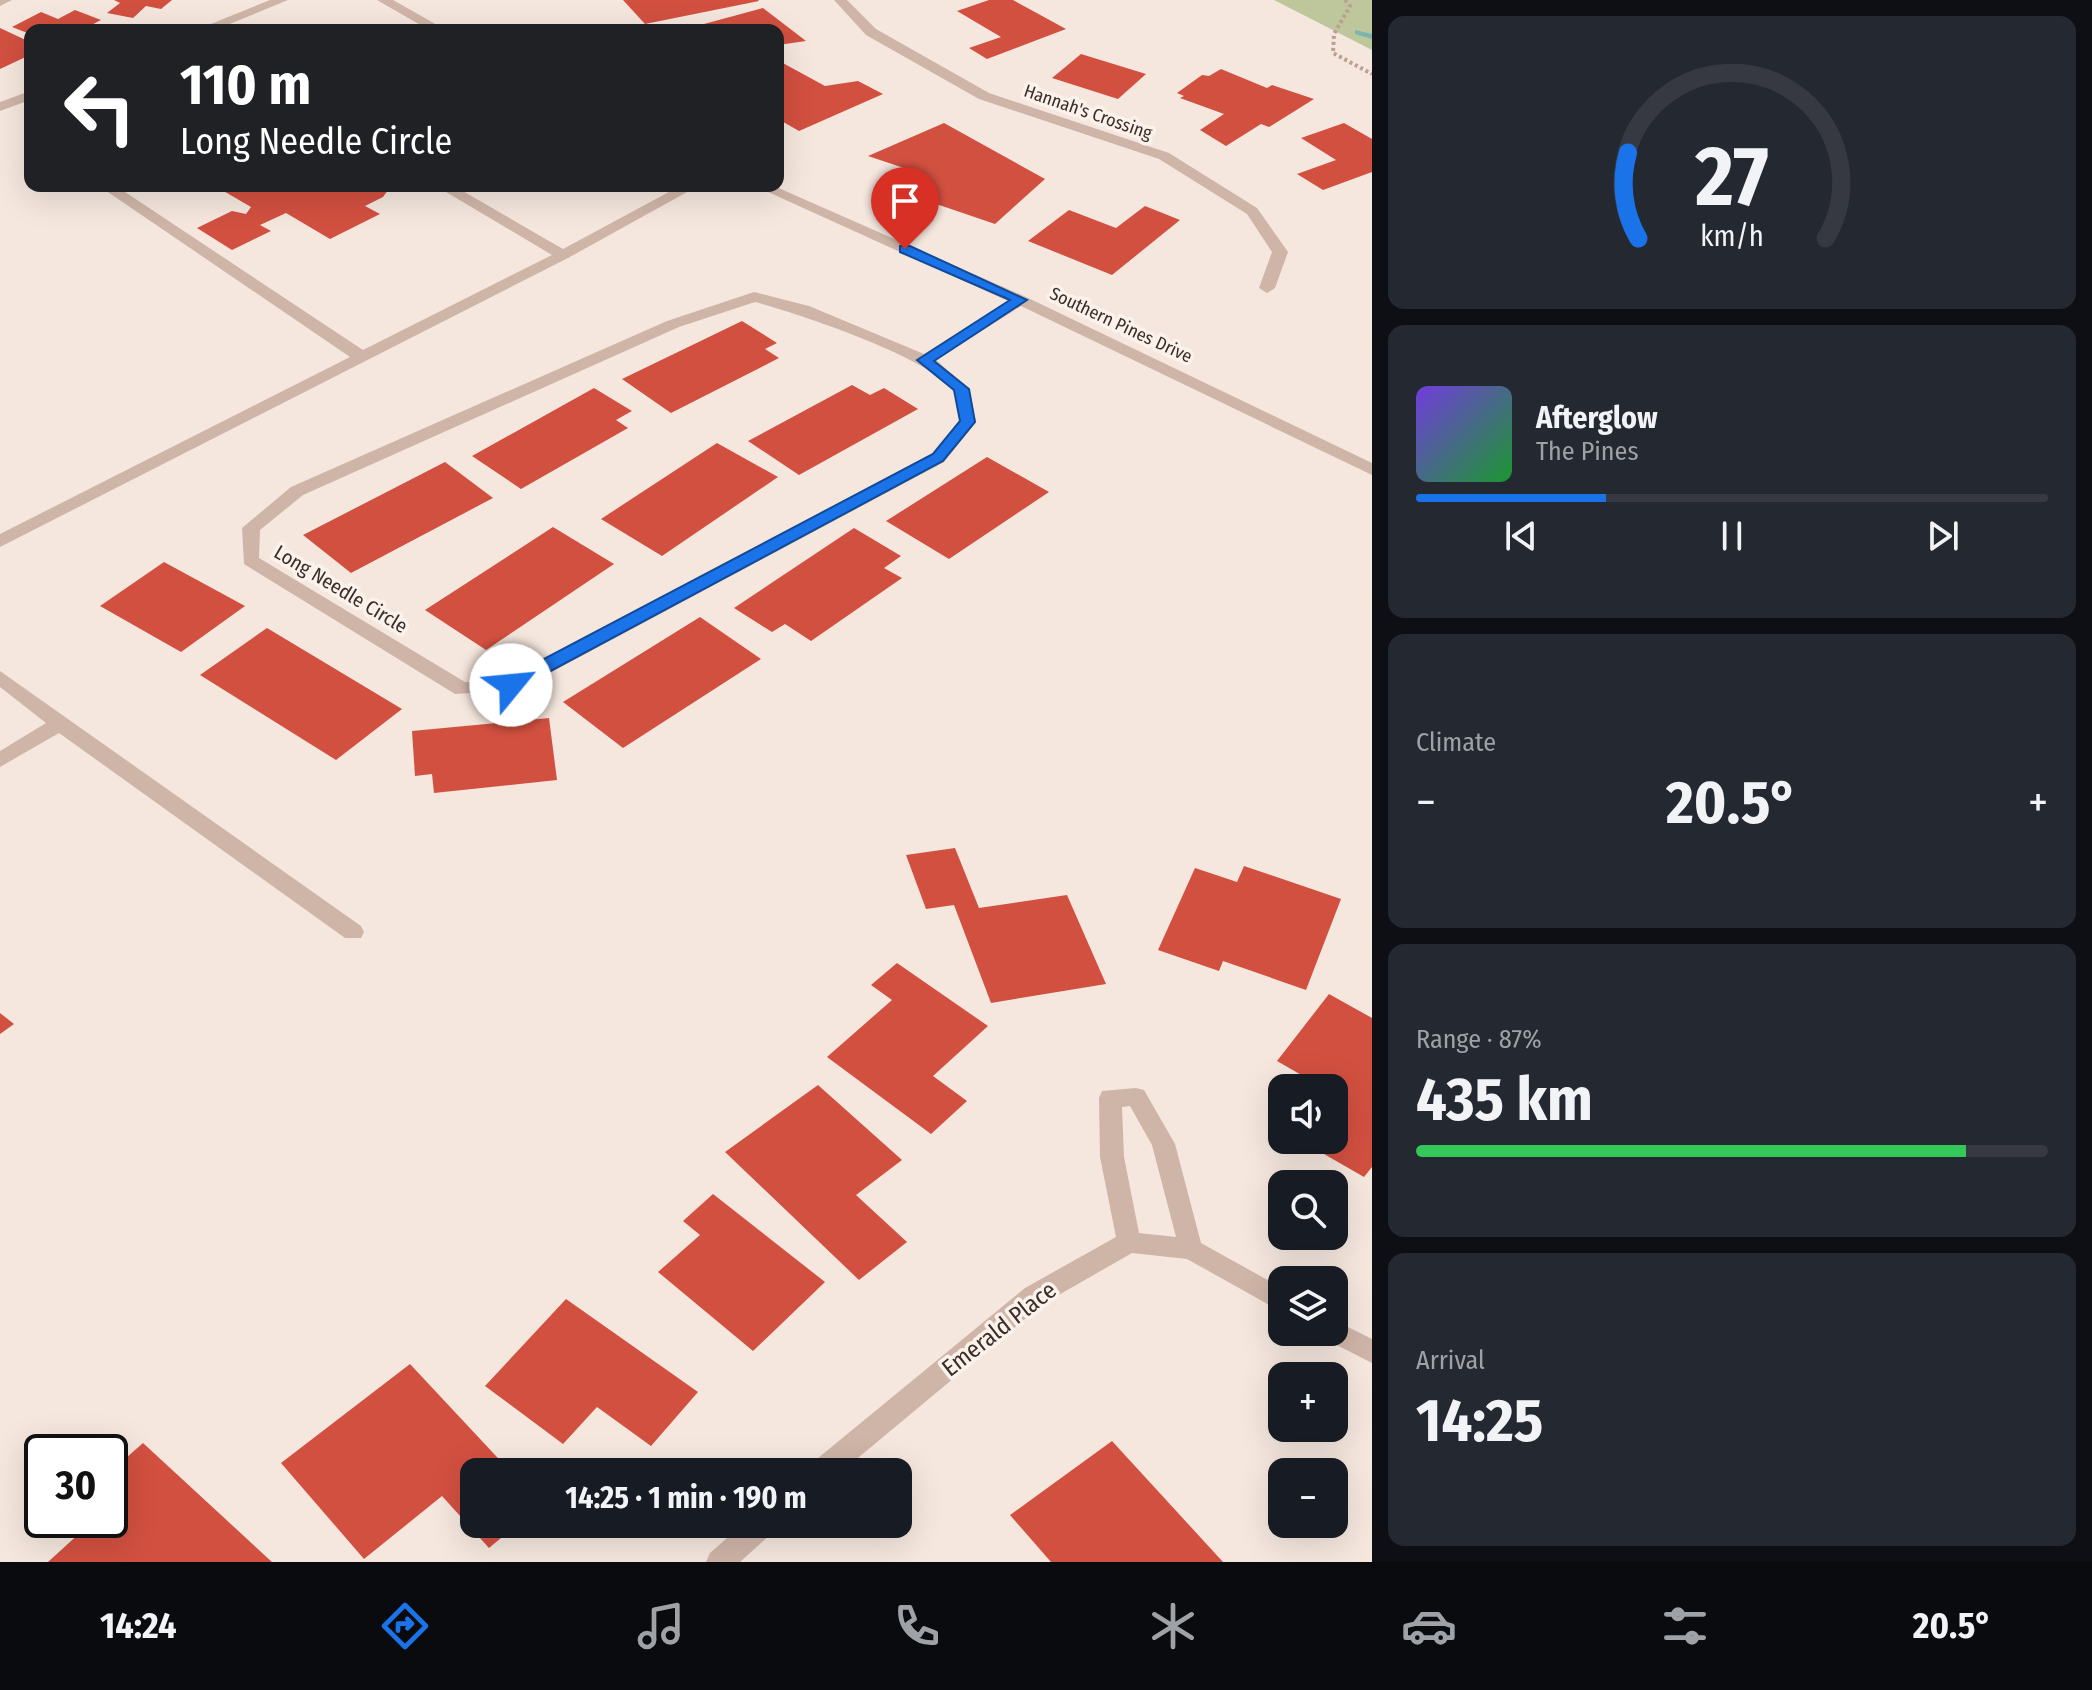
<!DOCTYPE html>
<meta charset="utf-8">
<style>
:root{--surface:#171b24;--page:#242831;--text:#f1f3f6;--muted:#9ea1a6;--line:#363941;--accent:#1a73e8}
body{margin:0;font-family:"Fira Sans Condensed",sans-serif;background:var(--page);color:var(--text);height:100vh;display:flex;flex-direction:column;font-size:30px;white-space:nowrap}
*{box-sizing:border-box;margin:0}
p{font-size:26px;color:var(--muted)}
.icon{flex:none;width:44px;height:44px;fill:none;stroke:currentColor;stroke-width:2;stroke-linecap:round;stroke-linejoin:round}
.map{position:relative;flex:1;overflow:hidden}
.details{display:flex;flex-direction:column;gap:16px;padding:16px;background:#0d0f14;width:720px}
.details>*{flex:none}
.guide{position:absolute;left:24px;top:24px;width:760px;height:168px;border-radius:16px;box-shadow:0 8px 32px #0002;background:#202124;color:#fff;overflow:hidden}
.fabs{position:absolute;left:1268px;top:1074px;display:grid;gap:16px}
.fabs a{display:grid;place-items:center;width:80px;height:80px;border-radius:16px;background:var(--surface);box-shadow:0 8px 32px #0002;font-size:40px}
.speed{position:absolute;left:24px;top:1434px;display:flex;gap:16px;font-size:40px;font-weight:700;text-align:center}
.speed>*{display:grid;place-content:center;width:104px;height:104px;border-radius:50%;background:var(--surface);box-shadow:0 8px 32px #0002;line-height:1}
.speed .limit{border:4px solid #111;border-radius:12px;background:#fff;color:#111}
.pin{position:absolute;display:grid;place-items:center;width:68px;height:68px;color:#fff;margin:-82px -34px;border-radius:50% 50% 50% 0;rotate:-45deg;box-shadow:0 0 8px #0007}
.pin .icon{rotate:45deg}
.me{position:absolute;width:88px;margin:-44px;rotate:62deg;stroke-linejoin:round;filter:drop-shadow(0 0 6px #0008)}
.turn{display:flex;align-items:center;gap:28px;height:168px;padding:0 24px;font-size:36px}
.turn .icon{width:104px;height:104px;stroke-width:2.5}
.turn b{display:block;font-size:56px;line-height:68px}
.big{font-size:60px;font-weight:700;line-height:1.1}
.details .tile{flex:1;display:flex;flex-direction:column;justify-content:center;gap:12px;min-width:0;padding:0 28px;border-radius:16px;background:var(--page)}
.details .dial{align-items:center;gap:0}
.dial svg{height:208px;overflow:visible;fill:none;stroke:var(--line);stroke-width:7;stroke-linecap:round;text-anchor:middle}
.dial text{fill:var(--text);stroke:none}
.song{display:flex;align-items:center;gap:24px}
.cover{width:96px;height:96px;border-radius:12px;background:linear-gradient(135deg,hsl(260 70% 55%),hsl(130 70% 35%))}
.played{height:8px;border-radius:4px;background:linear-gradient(90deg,var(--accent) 30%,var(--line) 30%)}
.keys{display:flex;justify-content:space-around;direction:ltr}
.heat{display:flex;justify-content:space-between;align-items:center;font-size:44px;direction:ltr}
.charge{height:12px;border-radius:6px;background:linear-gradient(90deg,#34c759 87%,var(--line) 0)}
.trip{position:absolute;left:460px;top:1458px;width:452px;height:80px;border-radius:16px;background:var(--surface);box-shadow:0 8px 32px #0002;font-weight:700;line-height:80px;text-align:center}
.tabs{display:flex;height:128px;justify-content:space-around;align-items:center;background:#090b0e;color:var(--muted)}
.tabs .icon{width:56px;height:56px}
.tabs .on{color:var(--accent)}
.tabs b{font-size:36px;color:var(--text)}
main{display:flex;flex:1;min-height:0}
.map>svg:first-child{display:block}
.green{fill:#bec69c}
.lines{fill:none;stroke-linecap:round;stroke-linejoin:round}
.stream{fill:#7ab6b0;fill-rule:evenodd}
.building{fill:#d25040}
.path{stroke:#bb9f92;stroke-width:4;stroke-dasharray:3 3;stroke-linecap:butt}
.service{fill:#cfb5a8;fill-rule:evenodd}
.minor{fill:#cfb5a8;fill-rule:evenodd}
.tertiary{fill:#cfb5a8;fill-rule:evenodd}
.route{fill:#1a73e8;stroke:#114b97;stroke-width:2}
.labels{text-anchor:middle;stroke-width:7;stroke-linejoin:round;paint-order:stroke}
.far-street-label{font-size:18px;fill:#3b2d29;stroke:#fcf2ec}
.street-label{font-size:20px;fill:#3b2d29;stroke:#fcf2ec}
.near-street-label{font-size:24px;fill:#3b2d29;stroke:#fcf2ec}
</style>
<main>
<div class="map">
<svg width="1372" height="1562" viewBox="0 0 1372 1562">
<rect width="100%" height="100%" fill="#f5e7de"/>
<polygon class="green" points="1274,0 1372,0 1372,50"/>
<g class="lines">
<polygon class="stream" points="1355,30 1372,34 1372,39 1355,34"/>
</g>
<g class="building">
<polygon points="114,0 172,0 161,9 146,6 133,18 107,13 120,3"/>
<polygon points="623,0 758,0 759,1 645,24"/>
<polygon points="989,0 1013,0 1066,29 987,59 969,48 1001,37 957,11"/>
<polygon points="763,8 806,41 778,45 778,30 707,30 704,24"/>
<polygon points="75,10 101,20 82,30 30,30 30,34 12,27 41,12 58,19"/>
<polygon points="0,28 30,42 30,55 0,69"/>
<polygon points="1081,54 1146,74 1118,99 1052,78"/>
<polygon points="781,62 825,86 858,81 883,94 799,131 778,119"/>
<polygon points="1221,69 1267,88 1272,85 1314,99 1269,127 1261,124 1226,146 1200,130 1224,114 1180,98 1184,96 1177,93 1202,75 1209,76"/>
<polygon points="944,123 1045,179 995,224 907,194 928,176 868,156"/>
<polygon points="1344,123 1372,139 1372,172 1323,190 1297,174 1336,160 1301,138"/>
<polygon points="215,186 391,186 383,197 365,206 380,214 330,239 286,213 260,225 271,231 232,250 197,228 232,211 246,214 251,207"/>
<polygon points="1145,206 1180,220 1112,275 1028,241 1069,210 1116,228"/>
<polygon points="742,321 777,343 765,349 779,358 671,413 622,379"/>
<polygon points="852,385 870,395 884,388 918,409 799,475 748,441"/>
<polygon points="594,388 632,411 616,420 628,428 521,489 472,456"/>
<polygon points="717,443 778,477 662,556 601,519"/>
<polygon points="987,457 1049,492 949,559 886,521"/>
<polygon points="445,462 493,498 351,573 303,535"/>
<polygon points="553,527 614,564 486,650 425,610"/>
<polygon points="854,528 901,556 884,568 902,578 811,641 785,624 772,632 734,608"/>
<polygon points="164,562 245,606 181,652 100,606"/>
<polygon points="700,617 761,659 623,748 563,702"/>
<polygon points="267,628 402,709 336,760 200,675"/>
<polygon points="549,718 557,780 434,793 432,774 415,776 412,731"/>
<polygon points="955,848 979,908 1067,895 1106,984 991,1003 954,905 926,909 906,855"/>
<polygon points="1244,866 1341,899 1306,990 1223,961 1219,971 1158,950 1195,868 1237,882"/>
<polygon points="897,963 988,1026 933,1076 967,1101 931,1134 827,1057 892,1000 871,985"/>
<polygon points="1329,994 1372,1018 1372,1167 1364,1177 1310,1146 1315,1140 1334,1140 1334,1114 1344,1100 1334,1094 1334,1088 1324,1088 1277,1061"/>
<polygon points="0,1013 14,1024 0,1034"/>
<polygon points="818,1085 902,1160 856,1195 907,1242 859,1280 725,1152"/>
<polygon points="713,1194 825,1282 753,1351 658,1272 700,1235 683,1221"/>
<polygon points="566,1299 698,1392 651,1446 597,1407 563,1444 485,1386"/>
<polygon points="410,1364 511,1472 474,1472 474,1524 518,1524 489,1548 442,1496 364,1559 281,1463"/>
<polygon points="1112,1441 1223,1562 1051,1562 1010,1515"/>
<polygon points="143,1443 272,1562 48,1562 94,1520 110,1520 110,1472"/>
</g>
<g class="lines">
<polyline class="path" points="1345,0 1350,6 1334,34 1333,53 1372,74"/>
<g class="service">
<polygon points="99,186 116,186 363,350 552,255 436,186 454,186 563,249 680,186 698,186 568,258 0,547 0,534 350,357"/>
<polygon points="0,671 361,926 364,932 361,938 345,938 59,733 0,767 0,751 46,723 0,687"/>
</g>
<g class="minor">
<polygon points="0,0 12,0 0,6"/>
<polygon points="377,0 393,0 446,30 429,30"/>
<polygon points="834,0 847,0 876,29 989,93 1169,153 1257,208 1288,252 1275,288 1267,293 1259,288 1272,252 1247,214 1159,159 979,99 866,35"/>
<path d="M755,186H774L1026,297L1372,463V475L1021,306L936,360L969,389L976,422L944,462L518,690L455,694L244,564L242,528L291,487L667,321L754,292L809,306L924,354L1008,301ZM755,302C794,312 933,358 953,391C958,398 958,413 960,421L932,454L507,679L465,682L259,558L260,530L303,495L679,327Z"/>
<path d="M1136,1088L1144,1090L1175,1144L1201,1243L1282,1288V1312L1187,1259L1132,1253L1043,1304L841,1472H808L812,1463L1025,1288L1116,1237L1100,1157L1099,1098L1102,1091ZM1130,1106L1152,1145L1176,1237L1139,1233L1124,1157L1122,1107Z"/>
<polygon points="1334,1320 1372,1339 1372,1363 1325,1339 1322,1332 1334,1332"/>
<polygon points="743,1524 776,1524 772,1533 740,1562 706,1562 710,1553"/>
</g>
<g class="tertiary">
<polygon points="270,0 288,0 215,30 196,30"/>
<polygon points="30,91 30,100 0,111 0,102"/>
</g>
</g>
<polygon class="route" points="900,246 910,246 1027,300 934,361 969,389 975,422 943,461 517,689 504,689 504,680 933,454 960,421 954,390 917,360 1010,300 900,252"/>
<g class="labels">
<g class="far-street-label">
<text transform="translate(1088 112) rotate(19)" y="6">Hannah's Crossing</text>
<text transform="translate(1121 325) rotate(25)" y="6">Southern Pines Drive</text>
</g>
<g class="street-label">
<text transform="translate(341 589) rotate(31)" y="7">Long Needle Circle</text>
</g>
<g class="near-street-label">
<text transform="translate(999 1329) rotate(-38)" y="8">Emerald Place</text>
</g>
</g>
</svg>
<div class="fabs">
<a><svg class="icon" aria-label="sound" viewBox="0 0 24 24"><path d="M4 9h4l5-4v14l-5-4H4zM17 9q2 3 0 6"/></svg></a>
<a><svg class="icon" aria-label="search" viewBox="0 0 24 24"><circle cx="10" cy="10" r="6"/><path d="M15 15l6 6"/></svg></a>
<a><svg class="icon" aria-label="layers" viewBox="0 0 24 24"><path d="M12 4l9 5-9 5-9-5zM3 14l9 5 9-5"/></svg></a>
<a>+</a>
<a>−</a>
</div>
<div class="speed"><div class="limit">30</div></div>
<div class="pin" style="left:905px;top:249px;background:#d93025"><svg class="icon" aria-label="arrive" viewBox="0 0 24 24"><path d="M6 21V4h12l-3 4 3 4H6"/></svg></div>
<svg class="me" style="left:511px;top:685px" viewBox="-20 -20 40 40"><circle r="19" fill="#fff"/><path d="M0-13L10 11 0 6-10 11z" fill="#1a73e8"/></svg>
<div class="trip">14:25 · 1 min · 190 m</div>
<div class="guide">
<div class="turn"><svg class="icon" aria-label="left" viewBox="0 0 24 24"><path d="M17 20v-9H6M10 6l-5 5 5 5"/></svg><div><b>110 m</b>Long Needle Circle</div></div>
</div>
</div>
<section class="details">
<div class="tile dial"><svg viewBox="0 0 100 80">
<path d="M14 69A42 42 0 1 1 86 69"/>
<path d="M14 69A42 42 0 0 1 10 36" stroke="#1a73e8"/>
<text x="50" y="56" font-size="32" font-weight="700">27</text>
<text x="50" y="72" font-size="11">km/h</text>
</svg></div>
<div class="tile">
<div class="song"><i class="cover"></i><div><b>Afterglow</b><p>The Pines</p></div></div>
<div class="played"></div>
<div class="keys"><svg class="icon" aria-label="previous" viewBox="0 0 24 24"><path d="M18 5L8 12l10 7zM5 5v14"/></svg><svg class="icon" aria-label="pause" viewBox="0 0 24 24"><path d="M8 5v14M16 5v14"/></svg><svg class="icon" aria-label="next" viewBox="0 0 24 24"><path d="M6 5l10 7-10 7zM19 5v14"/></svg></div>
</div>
<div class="tile"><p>Climate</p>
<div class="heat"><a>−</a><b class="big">20.5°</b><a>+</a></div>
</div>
<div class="tile"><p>Range · 87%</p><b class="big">435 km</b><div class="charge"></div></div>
<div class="tile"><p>Arrival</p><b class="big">14:25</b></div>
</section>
</main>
<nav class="tabs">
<b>14:24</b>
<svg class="icon on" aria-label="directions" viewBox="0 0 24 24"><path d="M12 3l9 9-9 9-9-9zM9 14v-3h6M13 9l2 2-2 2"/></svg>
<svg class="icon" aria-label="music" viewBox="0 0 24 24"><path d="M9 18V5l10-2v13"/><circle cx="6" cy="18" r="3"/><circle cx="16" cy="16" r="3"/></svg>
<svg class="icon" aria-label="phone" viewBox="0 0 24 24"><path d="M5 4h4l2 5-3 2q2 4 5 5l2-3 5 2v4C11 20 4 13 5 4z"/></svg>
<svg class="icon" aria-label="climate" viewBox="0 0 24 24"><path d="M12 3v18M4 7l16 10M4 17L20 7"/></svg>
<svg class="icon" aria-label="car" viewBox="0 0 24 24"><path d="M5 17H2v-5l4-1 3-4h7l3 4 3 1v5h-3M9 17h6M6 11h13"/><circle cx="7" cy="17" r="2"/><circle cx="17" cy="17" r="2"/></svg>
<svg class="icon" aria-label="filters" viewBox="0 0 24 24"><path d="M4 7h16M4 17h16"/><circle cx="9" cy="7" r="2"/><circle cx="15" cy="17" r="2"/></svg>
<b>20.5°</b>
</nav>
